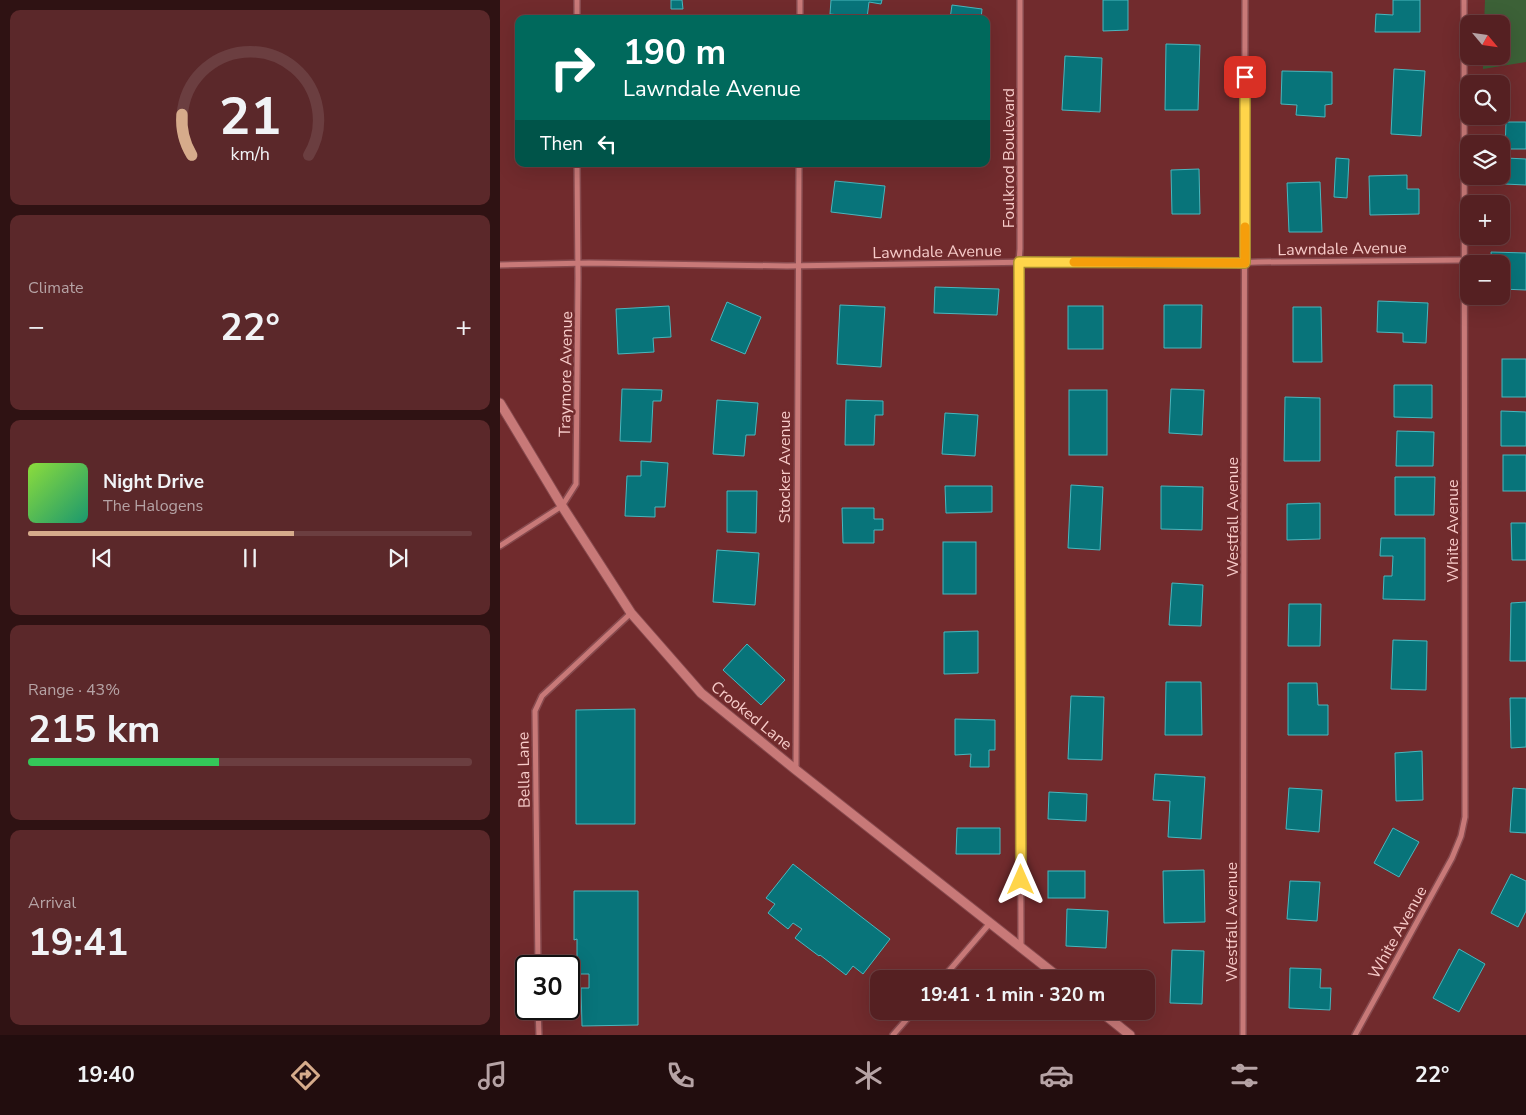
<!DOCTYPE html>
<meta charset="utf-8">
<style>
:root{--surface:#552022;--page:#5b282a;--text:#f1f3f6;--muted:#b6a3a5;--line:#6b3e40;--accent:#d6ab8b}
body{margin:0;font-family:"Nunito Sans",sans-serif;background:var(--page);color:var(--text);height:100vh;display:flex;flex-direction:column;font-size:19px;white-space:nowrap}
*{box-sizing:border-box;margin:0}
p{font-size:16px;color:var(--muted)}
.icon{flex:none;width:28px;height:28px;fill:none;stroke:currentColor;stroke-width:2;stroke-linecap:round;stroke-linejoin:round}
.map{position:relative;flex:1;overflow:hidden}
.side{display:flex;flex-direction:column;gap:10px;padding:10px;background:#2f1213;width:500px}
.side>*{flex:none}
.guide{position:absolute;left:15px;top:15px;width:475px;height:152px;border-radius:10px;box-shadow:0 5px 20px #0002,0 0 0 1px var(--line);background:#00695c;color:#fff;overflow:hidden}
.needle{width:32px;rotate:119deg}
.buttons{position:absolute;left:960px;top:15px;display:grid;gap:10px}
.buttons a{display:grid;place-items:center;width:50px;height:50px;border-radius:10px;background:var(--surface);box-shadow:0 5px 20px #0002,0 0 0 1px var(--line);font-size:25px}
.speed{position:absolute;left:15px;top:955px;display:flex;gap:10px;font-size:25px;font-weight:700;text-align:center}
.speed>*{display:grid;place-content:center;width:65px;height:65px;border-radius:50%;background:var(--surface);box-shadow:0 5px 20px #0002,0 0 0 1px var(--line);line-height:1}
.speed .limit{border:2px solid #111;border-radius:8px;background:#fff;color:#111}
.pin{position:absolute;display:grid;place-items:center;width:42px;height:42px;color:#fff;margin:-21px;border-radius:10px;box-shadow:0 2px 8px #0006}
.me{position:absolute;width:55px;margin:-28px;rotate:0deg;stroke-linejoin:round;filter:drop-shadow(0 0 4px #0008)}
.turn{display:flex;align-items:center;gap:18px;height:105px;padding:0 25px;font-size:22px}
.turn .icon{width:65px;height:65px;stroke-width:2.5}
.turn b{display:block;font-size:35px;line-height:42px}
.then{display:flex;align-items:center;height:48px;padding:0 25px;background:#0003;gap:10px;font-size:19px}
.big{font-size:38px;font-weight:700;line-height:1.1}
.side .tile{flex:1;display:flex;flex-direction:column;justify-content:center;gap:8px;min-width:0;padding:0 18px;border-radius:10px;background:var(--page)}
.side .dial{align-items:center;gap:0}
.dial svg{height:130px;overflow:visible;fill:none;stroke:var(--line);stroke-width:7;stroke-linecap:round;text-anchor:middle}
.dial text{fill:var(--text);stroke:none}
.song{display:flex;align-items:center;gap:15px}
.cover{width:60px;height:60px;border-radius:8px;background:linear-gradient(135deg,hsl(90 70% 55%),hsl(160 70% 35%))}
.played{height:5px;border-radius:2px;background:linear-gradient(90deg,var(--accent) 60%,var(--line) 60%)}
.keys{display:flex;justify-content:space-around;direction:ltr}
.heat{display:flex;justify-content:space-between;align-items:center;font-size:28px;direction:ltr}
.charge{height:8px;border-radius:4px;background:linear-gradient(90deg,#34c759 43%,var(--line) 0)}
.trip{position:absolute;left:370px;top:970px;width:285px;height:50px;border-radius:10px;background:var(--surface);box-shadow:0 5px 20px #0002,0 0 0 1px var(--line);font-weight:700;line-height:50px;text-align:center}
.tabs{display:flex;height:80px;justify-content:space-around;align-items:center;background:#220d0e;color:var(--muted)}
.tabs .icon{width:35px;height:35px}
.tabs .current{color:var(--accent)}
.tabs b{font-size:22px;color:var(--text)}
main{display:flex;flex:1;min-height:0}
.map>svg:first-child{display:block}
.green{fill:#3c6137}
.building{fill:#08747a;stroke:#48b7be}
.lines{fill:none;stroke-linecap:round;stroke-linejoin:round}
.minor-casing{stroke:#874a4e;stroke-width:8}
.tertiary-casing{stroke:#874a4e;stroke-width:11}
.minor{stroke:#c87978;stroke-width:5}
.tertiary{stroke:#c87978;stroke-width:9}
.route-casing{stroke:#a68a30;stroke-width:12}
.route{stroke:#ffd54a;stroke-width:9}
.slow{stroke:#f59e0b;stroke-width:9}
.labels{text-anchor:middle;stroke-width:5;stroke-linejoin:round;paint-order:stroke}
.street-label{font-size:16px;fill:#f7cbc9;stroke:#712b2d}
</style>
<main>
<section class="side">
<div class="tile dial"><svg viewBox="0 0 100 80">
<path d="M14 69A42 42 0 1 1 86 69"/>
<path d="M14 69A42 42 0 0 1 8 44" stroke="#d6ab8b"/>
<text x="50" y="56" font-size="32" font-weight="700">21</text>
<text x="50" y="72" font-size="11">km/h</text>
</svg></div>
<div class="tile"><p>Climate</p>
<div class="heat"><a>−</a><b class="big">22°</b><a>+</a></div>
</div>
<div class="tile">
<div class="song"><i class="cover"></i><div><b>Night Drive</b><p>The Halogens</p></div></div>
<div class="played"></div>
<div class="keys"><svg class="icon" aria-label="previous" viewBox="0 0 24 24"><path d="M18 5L8 12l10 7zM5 5v14"/></svg><svg class="icon" aria-label="pause" viewBox="0 0 24 24"><path d="M8 5v14M16 5v14"/></svg><svg class="icon" aria-label="next" viewBox="0 0 24 24"><path d="M6 5l10 7-10 7zM19 5v14"/></svg></div>
</div>
<div class="tile"><p>Range · 43%</p><b class="big">215 km</b><div class="charge"></div></div>
<div class="tile"><p>Arrival</p><b class="big">19:41</b></div>
</section>
<div class="map">
<svg width="1026" height="1035" viewBox="0 0 1026 1035">
<rect width="100%" height="100%" fill="#712b2d"/>
<polygon class="green" points="985,0 1026,0 1026,62 983,69 983,56 1001,56 1001,24 984,24"/>
<g class="building">
<polygon points="171,0 182,0 183,9 171,9"/>
<polygon points="331,0 382,0 381,4 369,2 367,18 330,14"/>
<polygon points="603,0 628,0 628,30 603,31"/>
<polygon points="893,0 920,0 920,32 875,32 876,14 893,15"/>
<polygon points="452,5 482,9 481,19 450,19"/>
<polygon points="666,44 700,45 698,110 665,110"/>
<polygon points="565,56 602,58 600,112 562,110"/>
<polygon points="894,69 925,71 921,136 891,134"/>
<polygon points="782,71 832,72 832,104 825,105 825,117 796,115 797,105 781,104"/>
<polygon points="1006,122 1026,122 1026,149 1005,149"/>
<polygon points="836,158 849,159 847,198 834,197"/>
<polygon points="1006,158 1026,159 1026,185 1004,184"/>
<polygon points="699,169 700,214 672,214 671,170"/>
<polygon points="907,175 907,189 919,189 919,214 870,215 869,176"/>
<polygon points="335,181 385,186 381,218 331,212"/>
<polygon points="820,182 822,232 789,232 787,183"/>
<polygon points="991,252 1026,253 1026,290 1001,289 1001,264 992,264"/>
<polygon points="435,287 499,289 497,315 434,313"/>
<polygon points="878,301 928,303 926,343 903,342 903,333 877,332"/>
<polygon points="227,302 261,317 245,354 211,340"/>
<polygon points="340,305 385,307 381,367 337,364"/>
<polygon points="664,305 702,305 701,348 664,348"/>
<polygon points="169,306 171,337 153,338 154,352 118,354 116,309"/>
<rect x="568" y="306" width="35" height="43"/>
<polygon points="793,307 821,307 822,362 793,362"/>
<rect x="1002" y="359" width="24" height="38"/>
<polygon points="894,385 932,385 932,418 894,417"/>
<polygon points="122,389 162,390 161,401 153,401 151,442 120,441"/>
<polygon points="671,389 704,390 702,435 669,433"/>
<rect x="569" y="390" width="38" height="65"/>
<polygon points="785,397 820,398 820,461 784,461"/>
<polygon points="217,400 258,403 255,435 246,435 244,456 213,454"/>
<polygon points="346,400 383,401 383,415 375,415 374,445 345,445"/>
<polygon points="1001,411 1026,412 1026,446 1001,446"/>
<polygon points="445,413 478,415 475,456 442,454"/>
<polygon points="897,431 934,432 933,466 896,466"/>
<rect x="1003" y="455" width="23" height="36"/>
<polygon points="141,461 168,463 165,507 155,507 155,517 125,516 127,476 141,476"/>
<polygon points="895,477 935,477 934,515 895,515"/>
<polygon points="571,485 603,487 600,550 568,548"/>
<polygon points="445,486 492,486 492,512 446,513"/>
<polygon points="661,486 703,487 702,530 661,529"/>
<polygon points="227,491 257,491 256,533 227,532"/>
<polygon points="820,503 820,539 787,540 787,504"/>
<polygon points="342,508 374,508 374,519 383,519 383,530 374,530 374,543 343,543"/>
<polygon points="1011,523 1026,523 1026,560 1012,560"/>
<polygon points="881,538 925,538 925,600 883,599 884,576 892,576 893,556 880,556"/>
<rect x="443" y="542" width="33" height="52"/>
<polygon points="217,550 259,553 255,605 213,602"/>
<polygon points="672,583 703,585 701,626 669,625"/>
<polygon points="1026,602 1026,661 1010,661 1011,603"/>
<polygon points="789,604 821,604 820,646 788,646"/>
<polygon points="478,631 478,673 444,674 444,632"/>
<polygon points="893,640 927,641 926,690 891,689"/>
<polygon points="247,644 285,680 261,705 223,670"/>
<polygon points="666,682 701,682 702,735 665,735"/>
<polygon points="788,683 817,683 818,705 828,705 828,735 788,735"/>
<polygon points="571,696 604,697 602,760 568,759"/>
<polygon points="1010,698 1026,698 1026,747 1011,748"/>
<polygon points="135,709 135,824 76,824 76,710"/>
<polygon points="455,719 495,720 495,750 489,750 489,767 470,767 471,754 455,755"/>
<polygon points="922,751 923,800 896,801 895,753"/>
<polygon points="655,774 705,777 701,839 668,837 670,801 653,800"/>
<polygon points="789,788 822,790 819,832 786,829"/>
<polygon points="1013,788 1026,789 1026,833 1010,832"/>
<polygon points="549,792 587,794 586,821 548,819"/>
<polygon points="457,828 500,828 500,854 456,854"/>
<polygon points="893,828 919,842 899,877 874,863"/>
<polygon points="293,864 390,939 363,974 353,966 346,975 320,955 319,956 295,938 302,929 293,923 288,929 268,913 275,904 266,898"/>
<polygon points="704,870 705,922 664,923 663,871"/>
<rect x="548" y="871" width="37" height="27"/>
<polygon points="1011,874 1026,881 1026,911 1018,927 991,913"/>
<polygon points="790,881 820,882 817,921 787,919"/>
<polygon points="74,891 138,891 138,1025 82,1026 81,988 89,988 89,974 77,974 77,939 74,940"/>
<polygon points="567,909 608,911 606,948 566,946"/>
<polygon points="959,949 985,964 959,1012 933,998"/>
<polygon points="672,950 704,951 702,1004 670,1003"/>
<polygon points="790,968 821,969 820,988 831,988 830,1010 789,1008"/>
</g>
<g class="lines">
<g class="minor-casing">
<g id="minor">
<polyline points="77,0 77,19"/>
<polyline points="520,0 520,249 519,262 521,947"/>
<polyline points="300,19 300,0"/>
<polyline points="0,265 89,263 287,266 541,262 732,263 758,262 964,260"/>
<polyline points="0,546 62,506 76,484 78,278 77,164"/>
<polyline points="296,770 299,164"/>
<polyline points="38,966 35,711 42,696 131,613"/>
<polyline points="442,979 490,923"/>
<polyline points="38,1009 39,1035"/>
<polyline points="393,1035 414,1011"/>
<polyline points="743,1035 745,0"/>
<polyline points="855,1035 952,858 961,836 965,817 964,0"/>
</g>
</g>
<g class="tertiary-casing">
<g id="tertiary">
<polyline points="0,403 62,506 131,613 201,693 296,770 561,979"/>
<polyline points="600,1011 630,1035"/>
</g>
</g>
<use href="#minor" class="minor"/>
<use href="#tertiary" class="tertiary"/>
</g>
<g class="lines">
<g class="route-casing">
<polyline id="route" points="521,880 519,262 745,263 745,77"/>
</g>
<use href="#route" class="route"/>
<polyline class="slow" points="574,262 745,263 745,227"/>
</g>
<g class="labels">
<g class="street-label">
<text transform="translate(508 158) rotate(-90)" y="6">Foulkrod Boulevard</text>
<text transform="translate(842 248) rotate(-1)" y="6">Lawndale Avenue</text>
<text transform="translate(437 251) rotate(-1)" y="6">Lawndale Avenue</text>
<text transform="translate(65 374) rotate(-89)" y="6">Traymore Avenue</text>
<text transform="translate(284 467) rotate(-90)" y="6">Stocker Avenue</text>
<text transform="translate(732 517) rotate(-90)" y="6">Westfall Avenue</text>
<text transform="translate(952 531) rotate(-90)" y="6">White Avenue</text>
<text transform="translate(252 715) rotate(39)" y="6">Crooked Lane</text>
<text transform="translate(23 770) rotate(-91)" y="6">Bella Lane</text>
<text transform="translate(731 922) rotate(-90)" y="6">Westfall Avenue</text>
<text transform="translate(897 932) rotate(-61)" y="6">White Avenue</text>
</g>
</g>
</svg>
<div class="buttons">
<a><svg class="needle" viewBox="-14 -14 28 28"><path d="M0-13l5 13h-10z" fill="#e53935"/><path d="M0 13l5-13h-10z" fill="#b6a3a5"/></svg></a>
<a><svg class="icon" aria-label="search" viewBox="0 0 24 24"><circle cx="10" cy="10" r="6"/><path d="M15 15l6 6"/></svg></a>
<a><svg class="icon" aria-label="layers" viewBox="0 0 24 24"><path d="M12 4l9 5-9 5-9-5zM3 14l9 5 9-5"/></svg></a>
<a>+</a>
<a>−</a>
</div>
<div class="speed"><div class="limit">30</div></div>
<div class="pin" style="left:745px;top:77px;background:#d93025"><svg class="icon" aria-label="arrive" viewBox="0 0 24 24"><path d="M6 21V4h12l-3 4 3 4H6"/></svg></div>
<svg class="me" style="left:521px;top:880px" viewBox="-20 -20 40 40"><path d="M0-17L14 15 0 8-14 15z" fill="#ffd54a" stroke="#fff" stroke-width="4"/></svg>
<div class="trip">19:41 · 1 min · 320 m</div>
<div class="guide">
<div class="turn"><svg class="icon" aria-label="right" viewBox="0 0 24 24"><path d="M7 20v-9h11M14 6l5 5-5 5"/></svg><div><b>190 m</b>Lawndale Avenue</div></div>
<div class="then">Then<svg class="icon" aria-label="left" viewBox="0 0 24 24"><path d="M17 20v-9H6M10 6l-5 5 5 5"/></svg></div>
</div>
</div>
</main>
<nav class="tabs">
<b>19:40</b>
<svg class="icon current" aria-label="directions" viewBox="0 0 24 24"><path d="M12 3l9 9-9 9-9-9zM9 14v-3h6M13 9l2 2-2 2"/></svg>
<svg class="icon" aria-label="music" viewBox="0 0 24 24"><path d="M9 18V5l10-2v13"/><circle cx="6" cy="18" r="3"/><circle cx="16" cy="16" r="3"/></svg>
<svg class="icon" aria-label="phone" viewBox="0 0 24 24"><path d="M5 4h4l2 5-3 2q2 4 5 5l2-3 5 2v4C11 20 4 13 5 4z"/></svg>
<svg class="icon" aria-label="climate" viewBox="0 0 24 24"><path d="M12 3v18M4 7l16 10M4 17L20 7"/></svg>
<svg class="icon" aria-label="car" viewBox="0 0 24 24"><path d="M5 17H2v-5l4-1 3-4h7l3 4 3 1v5h-3M9 17h6M6 11h13"/><circle cx="7" cy="17" r="2"/><circle cx="17" cy="17" r="2"/></svg>
<svg class="icon" aria-label="filters" viewBox="0 0 24 24"><path d="M4 7h16M4 17h16"/><circle cx="9" cy="7" r="2"/><circle cx="15" cy="17" r="2"/></svg>
<b>22°</b>
</nav>
